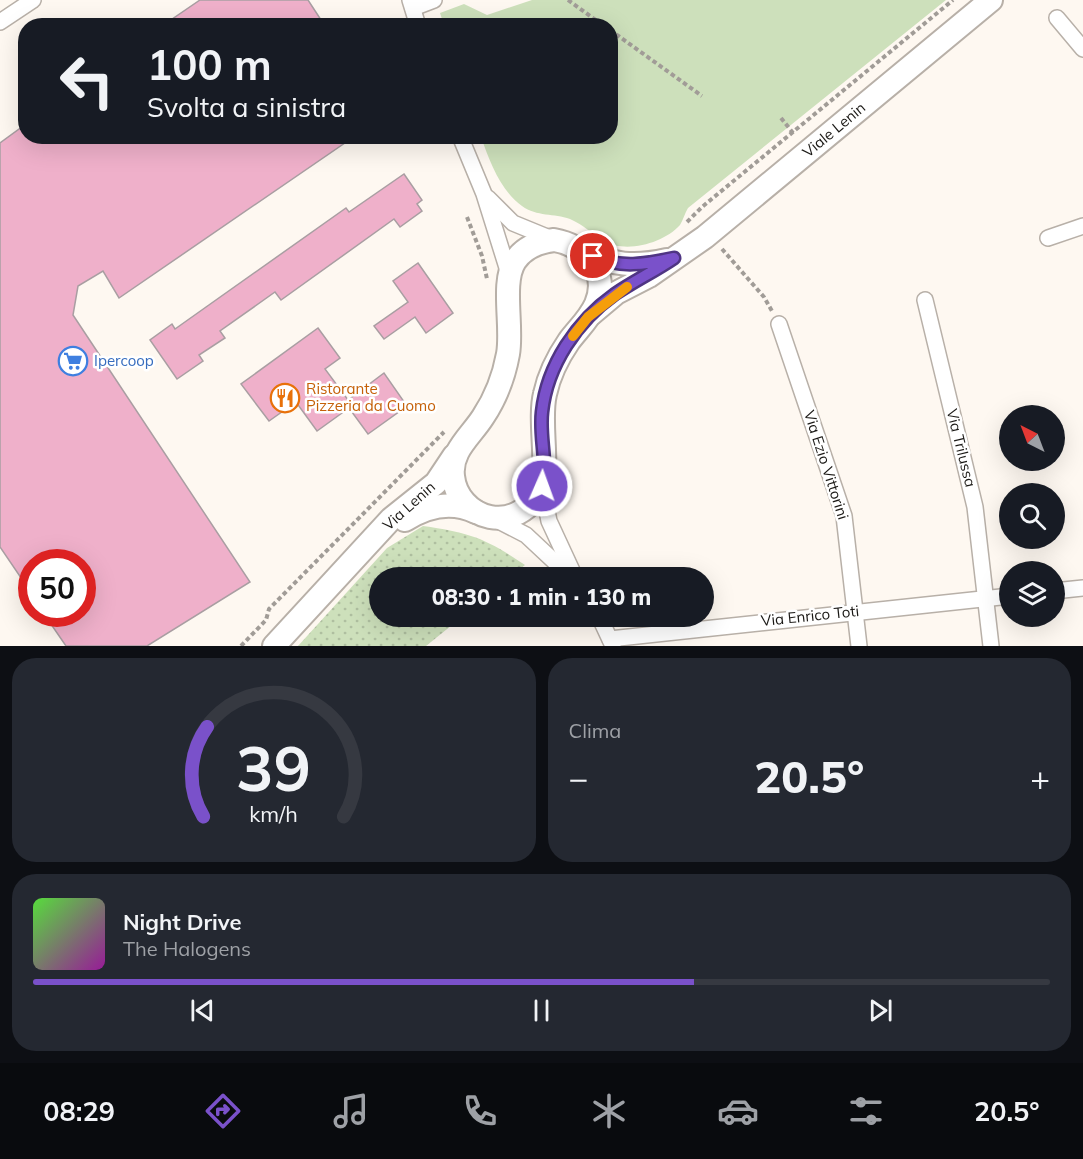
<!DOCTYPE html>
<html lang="it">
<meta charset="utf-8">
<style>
:root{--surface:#171b24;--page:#242831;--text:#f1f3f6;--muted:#9ea1a6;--line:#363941;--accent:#7a51ca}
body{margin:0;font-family:Mulish,sans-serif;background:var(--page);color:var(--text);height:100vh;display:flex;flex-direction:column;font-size:22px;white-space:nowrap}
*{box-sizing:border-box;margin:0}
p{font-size:20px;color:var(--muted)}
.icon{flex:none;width:33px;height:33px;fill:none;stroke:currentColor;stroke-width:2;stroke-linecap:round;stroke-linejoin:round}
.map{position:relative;height:646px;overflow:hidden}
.panel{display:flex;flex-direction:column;gap:12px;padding:12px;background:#0d0f14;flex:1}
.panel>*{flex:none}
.hud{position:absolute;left:18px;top:18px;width:600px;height:126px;border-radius:24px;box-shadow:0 6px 24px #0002;background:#171b24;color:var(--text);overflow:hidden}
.needle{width:39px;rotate:318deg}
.tools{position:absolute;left:999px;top:405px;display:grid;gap:12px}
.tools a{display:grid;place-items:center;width:66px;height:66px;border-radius:50%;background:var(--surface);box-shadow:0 6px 24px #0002;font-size:30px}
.speed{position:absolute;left:18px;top:549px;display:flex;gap:12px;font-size:30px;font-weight:700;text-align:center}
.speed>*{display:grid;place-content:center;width:78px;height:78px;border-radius:50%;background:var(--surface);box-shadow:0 6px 24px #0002;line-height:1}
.speed .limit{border:9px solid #d22;background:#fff;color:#111}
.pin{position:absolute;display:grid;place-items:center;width:51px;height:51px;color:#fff;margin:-26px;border:3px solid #fff;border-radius:50%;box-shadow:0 2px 6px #0007}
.me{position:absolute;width:66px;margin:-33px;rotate:2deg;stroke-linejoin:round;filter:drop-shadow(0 0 4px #0008)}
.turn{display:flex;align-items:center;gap:21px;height:126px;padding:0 30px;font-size:27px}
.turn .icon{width:78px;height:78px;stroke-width:2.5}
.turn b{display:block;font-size:42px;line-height:51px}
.big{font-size:45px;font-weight:800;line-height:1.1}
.panel .widget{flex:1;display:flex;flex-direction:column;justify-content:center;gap:9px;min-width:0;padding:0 21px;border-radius:24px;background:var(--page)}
.panel .dial{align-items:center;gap:0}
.dial svg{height:156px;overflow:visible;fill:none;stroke:var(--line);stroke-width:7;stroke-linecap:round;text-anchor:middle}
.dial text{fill:var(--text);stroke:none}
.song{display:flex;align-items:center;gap:18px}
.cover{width:72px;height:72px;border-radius:9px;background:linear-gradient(135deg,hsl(110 70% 55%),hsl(300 70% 35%))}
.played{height:6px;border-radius:3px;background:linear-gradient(90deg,var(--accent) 65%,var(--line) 65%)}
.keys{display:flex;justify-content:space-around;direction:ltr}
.heat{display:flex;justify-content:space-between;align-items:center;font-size:33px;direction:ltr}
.panel .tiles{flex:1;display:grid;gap:12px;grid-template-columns:1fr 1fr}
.widget:last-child{grid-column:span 2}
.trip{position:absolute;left:369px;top:567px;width:345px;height:60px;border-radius:30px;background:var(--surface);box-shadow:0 6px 24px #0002;font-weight:800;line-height:60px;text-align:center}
.tab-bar{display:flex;height:96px;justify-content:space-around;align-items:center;background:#090b0e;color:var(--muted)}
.tab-bar .icon{width:42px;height:42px}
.tab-bar .active{color:var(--accent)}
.tab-bar b{font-size:27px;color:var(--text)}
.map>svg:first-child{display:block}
.grass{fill:url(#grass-dots)}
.green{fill:#cde0bb}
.building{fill:#efb0ca;stroke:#a99ea2;stroke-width:1.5}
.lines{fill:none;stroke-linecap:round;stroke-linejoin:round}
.minor-casing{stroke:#b8b0a8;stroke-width:18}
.secondary-casing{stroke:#b8b0a8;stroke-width:26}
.path{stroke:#a19c97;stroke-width:4;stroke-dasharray:4.5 3;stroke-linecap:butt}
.minor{stroke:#fff;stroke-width:15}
.secondary{stroke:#fff;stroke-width:22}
.route-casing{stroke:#4f3583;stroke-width:15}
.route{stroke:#7a51ca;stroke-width:10}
.slow{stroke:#f59e0b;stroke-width:10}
.labels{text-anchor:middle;stroke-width:5;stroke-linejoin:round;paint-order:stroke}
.street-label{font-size:15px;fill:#1a1815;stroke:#fff}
.shop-label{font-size:15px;fill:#366cbe;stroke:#fff;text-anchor:start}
.food-label{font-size:15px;fill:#c56008;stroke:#fff;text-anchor:start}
</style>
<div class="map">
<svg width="1083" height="646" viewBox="0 0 1083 646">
<defs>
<pattern id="grass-dots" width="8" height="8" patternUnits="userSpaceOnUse" patternTransform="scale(1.5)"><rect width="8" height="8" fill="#cde0bb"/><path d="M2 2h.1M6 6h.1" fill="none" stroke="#afbfa0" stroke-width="1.8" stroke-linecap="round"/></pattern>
</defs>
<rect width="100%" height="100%" fill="#fef8f1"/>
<path class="grass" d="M423,526C471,533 485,538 525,565L510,577L380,578V616L462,617L426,646H298L387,548Z"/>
<path class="green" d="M532,0H946L688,208C685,213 683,220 680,225C664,243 626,254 604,241C592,234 584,225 570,219C554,213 537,217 522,206C500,190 490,162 481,137L610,136V26L444,25L440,13L464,4L487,15Z"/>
<g class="building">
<polygon points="200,0 308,0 325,26 162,26"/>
<polygon points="26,124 26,136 355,136 119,298 103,271 78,286 73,315 250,582 147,646 66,646 44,614 82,614 82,562 32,562 32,594 0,547 0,143"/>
<polygon points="404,174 422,200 417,204 422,211 400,227 394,219 281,300 275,292 220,331 225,338 199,355 203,361 177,379 150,340 172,324 175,329 346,208 349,212"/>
<polygon points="418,263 453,313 426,333 415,317 384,339 374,326 408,302 393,281"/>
<polygon points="318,328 340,358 325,369 348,400 384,373 407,406 368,434 349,408 317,431 296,402 269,421 241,384"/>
</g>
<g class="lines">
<g class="minor-casing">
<g id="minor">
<polyline points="410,0 418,26"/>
<polyline points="413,8 434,0"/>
<polyline points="1057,18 1083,49"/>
<polyline points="0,22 33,0"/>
<polyline points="460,136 484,194 509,274"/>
<polyline points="488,198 513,223 552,239"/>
<polyline points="1048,238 1083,226"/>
<polyline points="925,300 975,507 991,646"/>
<polyline points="779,324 844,516 859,646"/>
<polyline points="542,486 549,521 574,575"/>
<polyline points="493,518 526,535 572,578"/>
<polyline points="1054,591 1083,588"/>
<polyline points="599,616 613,646"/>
<polyline points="610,639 1010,596"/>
</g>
</g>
<g class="secondary-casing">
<g id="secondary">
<path d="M554,240C584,245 610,271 596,304C590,318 578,329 569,341C558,357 549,375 545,394C538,422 551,472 539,493C529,510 510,521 490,517C470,513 455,496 453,476C450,451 471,436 483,417C495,399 504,376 508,354C513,327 501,282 515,261C524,247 538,242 554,240Z"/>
<path d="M584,250C611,266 636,267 667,260"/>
<polyline points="591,314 616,293 649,276 705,237 991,0"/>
<path d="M405,520C427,506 451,500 476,512"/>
<polyline points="274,646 391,519 436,483 454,456"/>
</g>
</g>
<g class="path">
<polyline points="568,0 604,26"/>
<polyline points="610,30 702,96"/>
<polyline points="781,118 793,133"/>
<polyline points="467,217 482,256 487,279"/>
<polyline points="687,222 702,207 953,0"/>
<polyline points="722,249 764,297 772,311"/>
<polyline points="241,646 266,620 269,609 444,432"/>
</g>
<use href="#minor" class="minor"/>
<use href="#secondary" class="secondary"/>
</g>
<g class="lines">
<g class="route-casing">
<path id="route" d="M542,486C548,462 539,437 542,412C547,365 577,321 615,294C634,281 655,271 674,258C646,264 620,269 593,256"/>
</g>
<use href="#route" class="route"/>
<polyline class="slow" points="573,336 588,317 627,287"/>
</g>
<defs>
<g id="supermarket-ring" transform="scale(1.5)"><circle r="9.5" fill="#fff" stroke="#3f7fe0" stroke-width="1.5"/><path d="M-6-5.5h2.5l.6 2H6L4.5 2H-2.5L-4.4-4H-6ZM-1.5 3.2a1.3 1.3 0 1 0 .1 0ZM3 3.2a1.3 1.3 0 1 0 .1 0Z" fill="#3f7fe0"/></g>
<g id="restaurant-ring" transform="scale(1.5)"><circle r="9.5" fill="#fff" stroke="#e8710a" stroke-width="1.5"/><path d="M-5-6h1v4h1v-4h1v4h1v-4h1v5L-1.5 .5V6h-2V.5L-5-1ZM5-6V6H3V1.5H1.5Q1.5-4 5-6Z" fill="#e8710a"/></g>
</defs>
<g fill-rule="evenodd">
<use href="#supermarket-ring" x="73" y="361"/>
<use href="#restaurant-ring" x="285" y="398"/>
</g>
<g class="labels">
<g class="street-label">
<text transform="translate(834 130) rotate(-40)" y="5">Viale Lenin</text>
<text transform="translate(961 448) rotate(76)" y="5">Via Trilussa</text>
<text transform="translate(826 465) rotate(72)" y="5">Via Ezio Vittorini</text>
<text transform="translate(409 506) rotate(-42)" y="5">Via Lenin</text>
<text transform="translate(810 616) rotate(-6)" y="5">Via Enrico Toti</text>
</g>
<g class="shop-label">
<text x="94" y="366">Ipercoop</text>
</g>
<g class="food-label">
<text x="306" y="394">Ristorante<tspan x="306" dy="17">Pizzeria da Cuomo</tspan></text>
</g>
</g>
</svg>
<div class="tools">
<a><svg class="needle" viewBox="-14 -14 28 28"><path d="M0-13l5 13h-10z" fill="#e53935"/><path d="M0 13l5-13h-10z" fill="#9ea1a6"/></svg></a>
<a><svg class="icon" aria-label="search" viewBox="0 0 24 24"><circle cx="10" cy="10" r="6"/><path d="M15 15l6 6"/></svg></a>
<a><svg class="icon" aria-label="layers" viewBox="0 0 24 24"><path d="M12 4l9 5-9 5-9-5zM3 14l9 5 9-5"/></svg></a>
</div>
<div class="speed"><div class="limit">50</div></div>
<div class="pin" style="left:593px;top:256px;background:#d93025"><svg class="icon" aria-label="arrive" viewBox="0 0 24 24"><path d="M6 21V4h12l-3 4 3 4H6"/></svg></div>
<svg class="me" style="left:542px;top:486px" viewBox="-20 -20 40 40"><circle r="17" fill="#7a51ca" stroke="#fff" stroke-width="3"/><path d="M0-11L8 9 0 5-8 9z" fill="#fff"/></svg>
<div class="trip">08:30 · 1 min · 130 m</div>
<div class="hud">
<div class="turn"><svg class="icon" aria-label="left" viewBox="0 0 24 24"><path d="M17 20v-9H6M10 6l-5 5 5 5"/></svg><div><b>100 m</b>Svolta a sinistra</div></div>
</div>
</div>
<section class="panel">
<div class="tiles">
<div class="widget dial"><svg viewBox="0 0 100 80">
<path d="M14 69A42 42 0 1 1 86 69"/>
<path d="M14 69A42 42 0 0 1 16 23" stroke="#7a51ca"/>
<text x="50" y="56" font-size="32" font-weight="700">39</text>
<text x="50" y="72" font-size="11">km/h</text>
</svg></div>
<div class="widget"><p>Clima</p>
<div class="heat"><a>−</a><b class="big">20.5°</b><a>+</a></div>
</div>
<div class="widget">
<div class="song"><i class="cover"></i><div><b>Night Drive</b><p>The Halogens</p></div></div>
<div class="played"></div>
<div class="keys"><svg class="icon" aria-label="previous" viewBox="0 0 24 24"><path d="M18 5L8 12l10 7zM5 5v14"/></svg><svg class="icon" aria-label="pause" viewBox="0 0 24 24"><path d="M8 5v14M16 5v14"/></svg><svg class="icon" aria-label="next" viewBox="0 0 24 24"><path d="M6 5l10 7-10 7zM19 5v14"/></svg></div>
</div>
</div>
</section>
<nav class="tab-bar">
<b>08:29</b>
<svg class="icon active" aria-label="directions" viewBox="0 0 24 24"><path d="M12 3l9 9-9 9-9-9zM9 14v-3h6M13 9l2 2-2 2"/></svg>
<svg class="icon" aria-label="music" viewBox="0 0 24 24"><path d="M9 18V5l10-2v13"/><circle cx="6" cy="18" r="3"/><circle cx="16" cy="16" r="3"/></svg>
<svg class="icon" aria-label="phone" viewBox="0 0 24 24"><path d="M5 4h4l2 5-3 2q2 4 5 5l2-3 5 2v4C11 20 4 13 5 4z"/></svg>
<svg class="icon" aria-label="climate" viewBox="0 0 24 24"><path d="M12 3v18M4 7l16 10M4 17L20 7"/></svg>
<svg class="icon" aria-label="car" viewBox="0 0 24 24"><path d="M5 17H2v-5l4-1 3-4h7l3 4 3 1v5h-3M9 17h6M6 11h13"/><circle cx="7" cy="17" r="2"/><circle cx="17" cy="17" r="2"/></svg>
<svg class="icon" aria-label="filters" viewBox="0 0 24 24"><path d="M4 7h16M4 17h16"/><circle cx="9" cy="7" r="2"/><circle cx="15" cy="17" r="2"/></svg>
<b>20.5°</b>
</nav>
